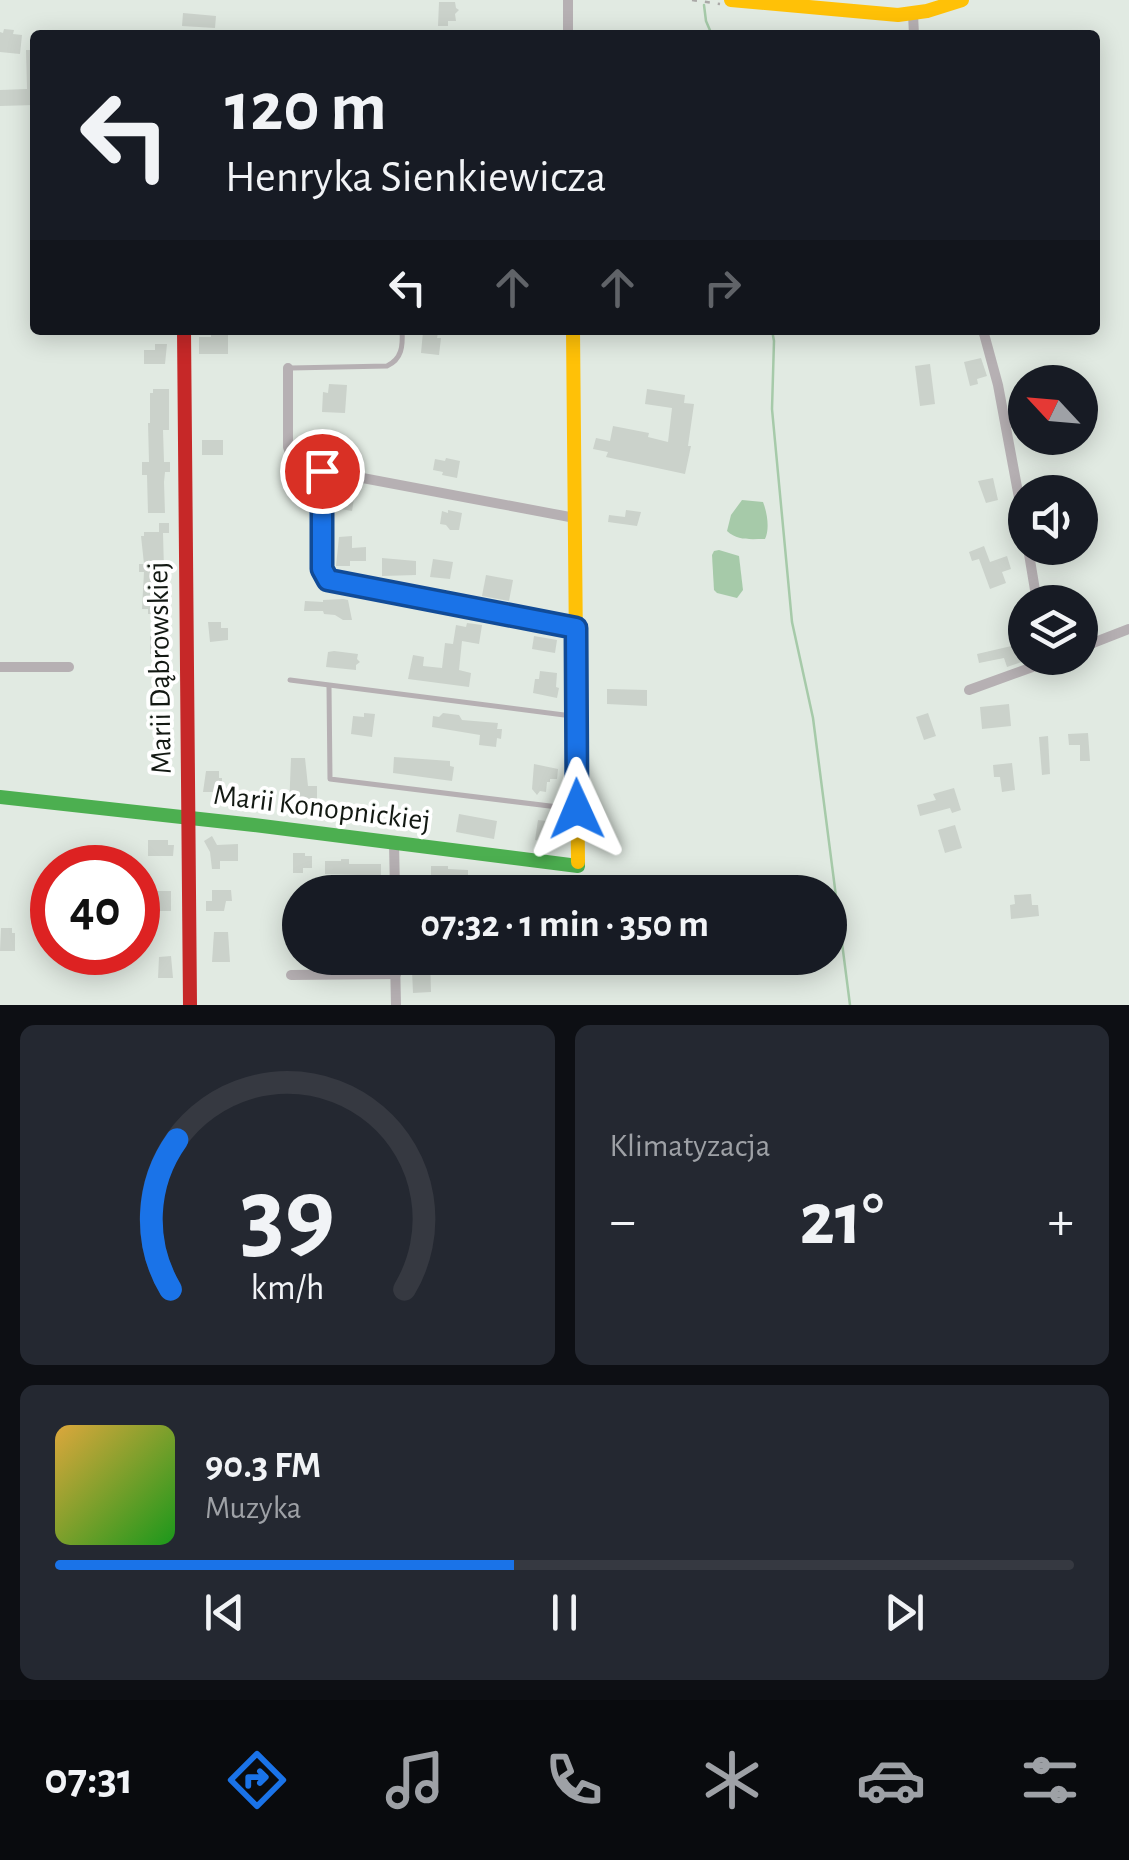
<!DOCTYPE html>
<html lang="pl">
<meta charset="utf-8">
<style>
:root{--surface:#171b24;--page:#242831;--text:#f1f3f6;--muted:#9ea1a6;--line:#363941;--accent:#1a73e8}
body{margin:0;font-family:"Alegreya Sans",sans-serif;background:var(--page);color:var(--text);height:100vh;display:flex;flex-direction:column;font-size:38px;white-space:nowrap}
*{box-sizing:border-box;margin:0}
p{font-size:32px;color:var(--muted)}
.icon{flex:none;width:55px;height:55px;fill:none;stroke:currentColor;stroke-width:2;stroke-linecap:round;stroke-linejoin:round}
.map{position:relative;height:1005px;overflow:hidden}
.sheet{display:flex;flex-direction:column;gap:20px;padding:20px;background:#0d0f14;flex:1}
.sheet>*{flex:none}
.banner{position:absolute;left:30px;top:30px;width:1070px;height:305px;border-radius:10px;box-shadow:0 5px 25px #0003;background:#171b24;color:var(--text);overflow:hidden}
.needle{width:65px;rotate:296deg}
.controls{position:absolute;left:1008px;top:365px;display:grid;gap:20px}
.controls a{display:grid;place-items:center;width:90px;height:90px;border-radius:50%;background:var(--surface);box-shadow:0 5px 25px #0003;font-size:50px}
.speed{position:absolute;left:30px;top:845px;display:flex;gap:20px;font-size:50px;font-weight:700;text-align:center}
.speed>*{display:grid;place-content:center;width:130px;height:130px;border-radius:50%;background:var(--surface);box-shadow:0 5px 25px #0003;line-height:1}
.speed .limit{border:15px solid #d22;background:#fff;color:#111}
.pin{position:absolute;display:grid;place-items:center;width:85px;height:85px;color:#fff;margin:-42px;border:5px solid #fff;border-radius:50%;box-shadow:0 2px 10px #0007}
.me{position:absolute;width:110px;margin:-55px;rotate:359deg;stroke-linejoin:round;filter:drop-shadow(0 0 8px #0008)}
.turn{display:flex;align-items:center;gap:35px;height:210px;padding:0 30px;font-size:45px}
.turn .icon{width:130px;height:130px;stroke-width:2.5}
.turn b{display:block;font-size:70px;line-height:85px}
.lanes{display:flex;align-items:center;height:95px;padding:0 30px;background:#0003;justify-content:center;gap:50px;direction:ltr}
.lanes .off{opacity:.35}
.big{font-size:75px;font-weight:700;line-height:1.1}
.sheet .tile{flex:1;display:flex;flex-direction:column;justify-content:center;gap:15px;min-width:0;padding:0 35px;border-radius:15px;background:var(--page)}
.sheet .dial{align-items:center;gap:0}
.dial svg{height:260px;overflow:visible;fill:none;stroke:var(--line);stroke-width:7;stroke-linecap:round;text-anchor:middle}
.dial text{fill:var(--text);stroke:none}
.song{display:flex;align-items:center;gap:30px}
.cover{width:120px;height:120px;border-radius:15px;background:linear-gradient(135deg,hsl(40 70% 55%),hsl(120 70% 35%))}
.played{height:10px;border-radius:5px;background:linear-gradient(90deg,var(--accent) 45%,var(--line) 45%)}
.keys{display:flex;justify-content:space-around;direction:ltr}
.heat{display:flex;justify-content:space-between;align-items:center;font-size:55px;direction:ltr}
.sheet .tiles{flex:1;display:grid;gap:20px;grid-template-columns:1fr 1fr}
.tile:last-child{grid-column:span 2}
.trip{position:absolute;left:282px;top:875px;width:565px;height:100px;border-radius:50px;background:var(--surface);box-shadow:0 5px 25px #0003;font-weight:700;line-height:100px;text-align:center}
.tab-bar{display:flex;height:160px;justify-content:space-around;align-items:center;background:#090b0e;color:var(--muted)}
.tab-bar .icon{width:70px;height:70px}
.tab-bar .selected{color:var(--accent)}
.tab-bar b{font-size:45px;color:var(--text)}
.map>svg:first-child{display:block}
.water{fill:#a6caa9}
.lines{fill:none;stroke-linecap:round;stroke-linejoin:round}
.stream{stroke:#a6caa9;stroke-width:2.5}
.building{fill:#cbd2cb}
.path{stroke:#aaa8a7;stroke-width:2.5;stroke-dasharray:5 8;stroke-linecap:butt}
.lane{stroke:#b6b0b3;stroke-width:5}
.street{stroke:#b6b0b3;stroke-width:10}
.fast{stroke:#4caf50;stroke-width:14}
.slow{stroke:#ffc107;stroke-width:14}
.jam{stroke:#c62828;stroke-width:14}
.route-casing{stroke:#114b97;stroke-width:25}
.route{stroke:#1a73e8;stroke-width:18}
.labels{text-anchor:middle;stroke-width:8;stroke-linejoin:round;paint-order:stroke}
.street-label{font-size:30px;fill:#131913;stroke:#fff}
</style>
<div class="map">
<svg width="1129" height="1005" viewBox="0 0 1129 1005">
<rect width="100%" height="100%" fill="#e1eae2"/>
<g class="water">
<path d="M742,500L763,502C767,512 770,529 765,539C750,539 738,541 727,531L731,515Z"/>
<polygon points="719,550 739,556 743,590 737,598 717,593 714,590 712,555 714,551"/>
</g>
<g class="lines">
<g class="stream">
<polyline points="704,5 706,21 712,35"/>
<polyline points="772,330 774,341 772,409 792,622 813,718 850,1005"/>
</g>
</g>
<g class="building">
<polygon points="439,2 455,2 456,8 459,10 455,14 456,21 448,21 448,26 438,26"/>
<polygon points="183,13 216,16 215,28 182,26"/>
<polygon points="4,29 14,30 13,34 22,35 20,54 0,52 0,32 3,33"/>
<polygon points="26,50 35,50 35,105 0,106 0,90 27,89"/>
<polygon points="211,330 228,330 228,354 199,354 199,337 211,337"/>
<polygon points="423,332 438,333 437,338 441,338 439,355 421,353"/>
<polygon points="155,344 167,344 165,364 144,364 144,350 155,350"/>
<polygon points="981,358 987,376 977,379 978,384 970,386 964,362"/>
<polygon points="930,364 935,404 920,406 915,366"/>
<polygon points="329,384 347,385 345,413 322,412 323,392 328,393"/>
<polygon points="153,389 169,389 169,430 163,430 164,462 170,462 170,472 165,472 164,482 165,513 148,513 147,475 142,475 142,462 149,462 148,423 150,423 150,393 153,393"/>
<polygon points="647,389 685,395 684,403 694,404 688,446 691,446 685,474 606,457 608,452 593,449 596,438 610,441 613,426 649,433 648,437 668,442 672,408 645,404"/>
<polygon points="321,433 335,433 335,444 340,444 340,455 335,455 335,458 322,458"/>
<rect x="202" y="440" width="21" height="15"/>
<polygon points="446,458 460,461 457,478 442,475 443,472 433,470 435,459 445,461"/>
<polygon points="993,478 998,500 986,503 978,481"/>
<polygon points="337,489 355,493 352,511 334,508"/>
<polygon points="448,510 462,513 459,530 450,530 446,525 440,524 442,511 448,513"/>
<polygon points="626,510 641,512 637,526 608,522 609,515 625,517"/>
<polygon points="159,523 169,523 169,533 163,533 164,570 161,570 161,593 169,593 170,603 163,603 163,614 148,614 148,609 142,609 144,572 139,572 139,564 144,564 141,536 144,536 144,532 159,532"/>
<polygon points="352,536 352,548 366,547 366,561 350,561 350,566 336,566 339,537"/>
<polygon points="984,546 990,562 1007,556 1011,569 1002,572 1006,583 990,589 979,559 972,561 969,552"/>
<polygon points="382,558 416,561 416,575 382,576"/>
<polygon points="433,559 453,562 450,579 430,577"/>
<polygon points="486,575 513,580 509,601 482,596"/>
<polygon points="343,599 348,600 352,620 343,620 335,615 324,614 323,611 304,611 305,601 323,602 323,600"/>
<polygon points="208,622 221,622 221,628 228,628 228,640 210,642"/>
<polygon points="467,623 482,625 479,644 462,641 459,670 471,673 469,687 408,679 413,655 424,657 423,666 442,668 445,643 453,644 456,625 466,627"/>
<polygon points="154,630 165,630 167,654 150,654 150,636 154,636"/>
<polygon points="534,636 557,640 555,653 532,649"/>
<polygon points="1025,643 1025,658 1033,658 1007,667 1004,658 979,663 977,654"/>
<polygon points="334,651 358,654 357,659 360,662 356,665 356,670 326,667 328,652"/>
<polygon points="540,671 557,673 556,687 559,688 557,698 533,693 535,679 539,679"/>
<polygon points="607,689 647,690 647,706 607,704"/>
<polygon points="1009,704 1011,726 982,729 980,707"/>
<polygon points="364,713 375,714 372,737 351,734 353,716 364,717"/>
<polygon points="443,713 459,715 462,720 498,723 497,729 502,729 501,739 497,738 496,747 479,745 480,735 432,727 433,716 439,717"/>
<polygon points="928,713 936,736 924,740 916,717"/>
<polygon points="1088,733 1090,761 1080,761 1080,745 1069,745 1068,734"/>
<polygon points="1048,736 1050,774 1042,775 1039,737"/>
<polygon points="394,757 450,761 450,766 454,767 452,781 393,773"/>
<polygon points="291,758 305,758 308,786 317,786 317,805 310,805 310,809 289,809"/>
<polygon points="1012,763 1015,790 1002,792 1000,777 994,777 993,765"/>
<polygon points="534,764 558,769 557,779 550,779 550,782 547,782 546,792 540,791 537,795 532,789"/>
<polygon points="206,771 219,771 219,778 222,778 222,792 203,792"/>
<polygon points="954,788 961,810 952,813 950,808 920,816 917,805 936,800 933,794"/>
<polygon points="459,814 497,821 494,839 456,832"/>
<polygon points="538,820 555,822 551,843 535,840"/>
<polygon points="955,825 962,848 945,853 938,830"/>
<polygon points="212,836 217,845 238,844 238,861 220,861 220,869 212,869 210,852 204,841"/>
<polygon points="148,840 168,840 168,845 174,845 173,856 148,856"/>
<polygon points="293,853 305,853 305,856 312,856 312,868 303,868 303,873 293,873"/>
<polygon points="341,859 349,859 349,864 381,864 381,882 358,882 358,875 325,874 325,861 341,861"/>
<polygon points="431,866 448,866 448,869 468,870 468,892 431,892"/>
<polygon points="212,890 231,890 232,901 226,901 224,911 206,911 206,901 212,901"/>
<rect x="150" y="891" width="21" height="20"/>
<polygon points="1031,894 1032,905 1038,905 1039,916 1011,919 1010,905 1015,904 1014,895"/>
<polygon points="1,928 12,928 12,933 15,933 15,951 0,951"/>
<polygon points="214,932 228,932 230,962 212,962"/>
<polygon points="171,956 173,978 158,978 159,957"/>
<polygon points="419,958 430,958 431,992 413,993 412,970 419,970"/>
</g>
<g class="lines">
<polyline class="path" points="692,0 720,4"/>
<g class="lane">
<path d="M291,368L387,366C402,359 403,346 402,330"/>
<polyline points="322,473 322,569 328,580 573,628"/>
<polyline points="290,680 572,716"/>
<polyline points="329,686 330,779 574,809"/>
</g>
<g class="street">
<polyline points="568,0 568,35"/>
<polyline points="913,14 914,35"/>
<polyline points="983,330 998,385 1025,530"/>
<polyline points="288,368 288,447 293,461 299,466 575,518"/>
<polyline points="1028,548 1037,602"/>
<polyline points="1080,648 1129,629"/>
<polyline points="0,667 69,667"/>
<polyline points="969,690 1038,665 1047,659"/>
<polyline points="394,843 395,892"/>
<polyline points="395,958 396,1005"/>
<polyline points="291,975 396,974"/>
</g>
<polyline class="fast" points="0,797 254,825 578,866 578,862"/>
<g class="slow">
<polyline points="731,0 898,15 927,11 962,0"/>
<polyline points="573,330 578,862"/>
</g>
<polyline class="jam" points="184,330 190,1005"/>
</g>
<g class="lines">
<g class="route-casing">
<polyline id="route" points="322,471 322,569 328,580 576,628 577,809"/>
</g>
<use href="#route" class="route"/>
</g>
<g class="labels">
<g class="street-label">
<text transform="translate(159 668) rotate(-91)" y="10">Marii Dąbrowskiej</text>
<text transform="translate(322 807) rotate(7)" y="10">Marii Konopnickiej</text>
</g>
</g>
</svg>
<div class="controls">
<a><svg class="needle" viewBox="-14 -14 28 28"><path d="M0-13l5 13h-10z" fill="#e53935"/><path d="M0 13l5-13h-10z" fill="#9ea1a6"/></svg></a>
<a><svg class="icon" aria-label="sound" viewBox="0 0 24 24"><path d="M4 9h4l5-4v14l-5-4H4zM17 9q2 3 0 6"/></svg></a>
<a><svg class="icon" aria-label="layers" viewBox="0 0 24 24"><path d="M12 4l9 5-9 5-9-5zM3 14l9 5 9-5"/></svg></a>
</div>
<div class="speed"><div class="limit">40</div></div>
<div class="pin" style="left:322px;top:471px;background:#d93025"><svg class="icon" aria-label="arrive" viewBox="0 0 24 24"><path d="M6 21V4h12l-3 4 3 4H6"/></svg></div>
<svg class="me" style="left:577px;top:809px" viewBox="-20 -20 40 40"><path d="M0-17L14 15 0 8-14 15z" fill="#1a73e8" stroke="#fff" stroke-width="4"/></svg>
<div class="trip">07:32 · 1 min · 350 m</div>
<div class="banner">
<div class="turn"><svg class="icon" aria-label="left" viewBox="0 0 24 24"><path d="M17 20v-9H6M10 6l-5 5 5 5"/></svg><div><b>120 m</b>Henryka Sienkiewicza</div></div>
<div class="lanes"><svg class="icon" aria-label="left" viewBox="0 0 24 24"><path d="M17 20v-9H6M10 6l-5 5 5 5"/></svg><svg class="icon off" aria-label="ahead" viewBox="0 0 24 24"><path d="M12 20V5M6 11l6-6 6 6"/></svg><svg class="icon off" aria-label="ahead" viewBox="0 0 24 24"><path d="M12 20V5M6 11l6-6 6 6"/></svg><svg class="icon off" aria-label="right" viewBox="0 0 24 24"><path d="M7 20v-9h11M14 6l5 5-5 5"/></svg></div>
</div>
</div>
<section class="sheet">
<div class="tiles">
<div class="tile dial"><svg viewBox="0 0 100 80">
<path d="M14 69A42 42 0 1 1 86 69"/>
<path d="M14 69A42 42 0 0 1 16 23" stroke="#1a73e8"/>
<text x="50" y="56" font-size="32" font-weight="700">39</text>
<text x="50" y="72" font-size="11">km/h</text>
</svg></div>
<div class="tile"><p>Klimatyzacja</p>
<div class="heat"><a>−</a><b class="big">21°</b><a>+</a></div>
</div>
<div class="tile">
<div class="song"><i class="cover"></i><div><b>90.3 FM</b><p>Muzyka</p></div></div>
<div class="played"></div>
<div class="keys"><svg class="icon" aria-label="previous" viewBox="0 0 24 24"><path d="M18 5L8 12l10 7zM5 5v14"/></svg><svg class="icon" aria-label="pause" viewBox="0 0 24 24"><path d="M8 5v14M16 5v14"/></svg><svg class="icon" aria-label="next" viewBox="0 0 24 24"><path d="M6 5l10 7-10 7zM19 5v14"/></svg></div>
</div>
</div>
</section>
<nav class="tab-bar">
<b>07:31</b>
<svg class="icon selected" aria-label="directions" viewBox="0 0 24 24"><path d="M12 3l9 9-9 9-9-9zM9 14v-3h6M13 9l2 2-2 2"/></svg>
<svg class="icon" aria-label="music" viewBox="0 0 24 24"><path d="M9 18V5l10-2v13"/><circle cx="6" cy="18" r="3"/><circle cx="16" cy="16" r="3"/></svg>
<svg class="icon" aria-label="phone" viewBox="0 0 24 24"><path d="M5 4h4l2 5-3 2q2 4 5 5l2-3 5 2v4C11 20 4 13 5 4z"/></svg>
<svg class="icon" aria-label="climate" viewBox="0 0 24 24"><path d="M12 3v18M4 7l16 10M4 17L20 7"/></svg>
<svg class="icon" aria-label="car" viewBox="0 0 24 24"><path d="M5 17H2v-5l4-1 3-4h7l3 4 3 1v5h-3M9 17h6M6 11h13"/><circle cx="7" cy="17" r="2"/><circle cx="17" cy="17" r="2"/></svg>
<svg class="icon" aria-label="filters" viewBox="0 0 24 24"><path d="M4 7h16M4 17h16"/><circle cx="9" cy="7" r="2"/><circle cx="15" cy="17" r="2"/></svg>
</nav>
